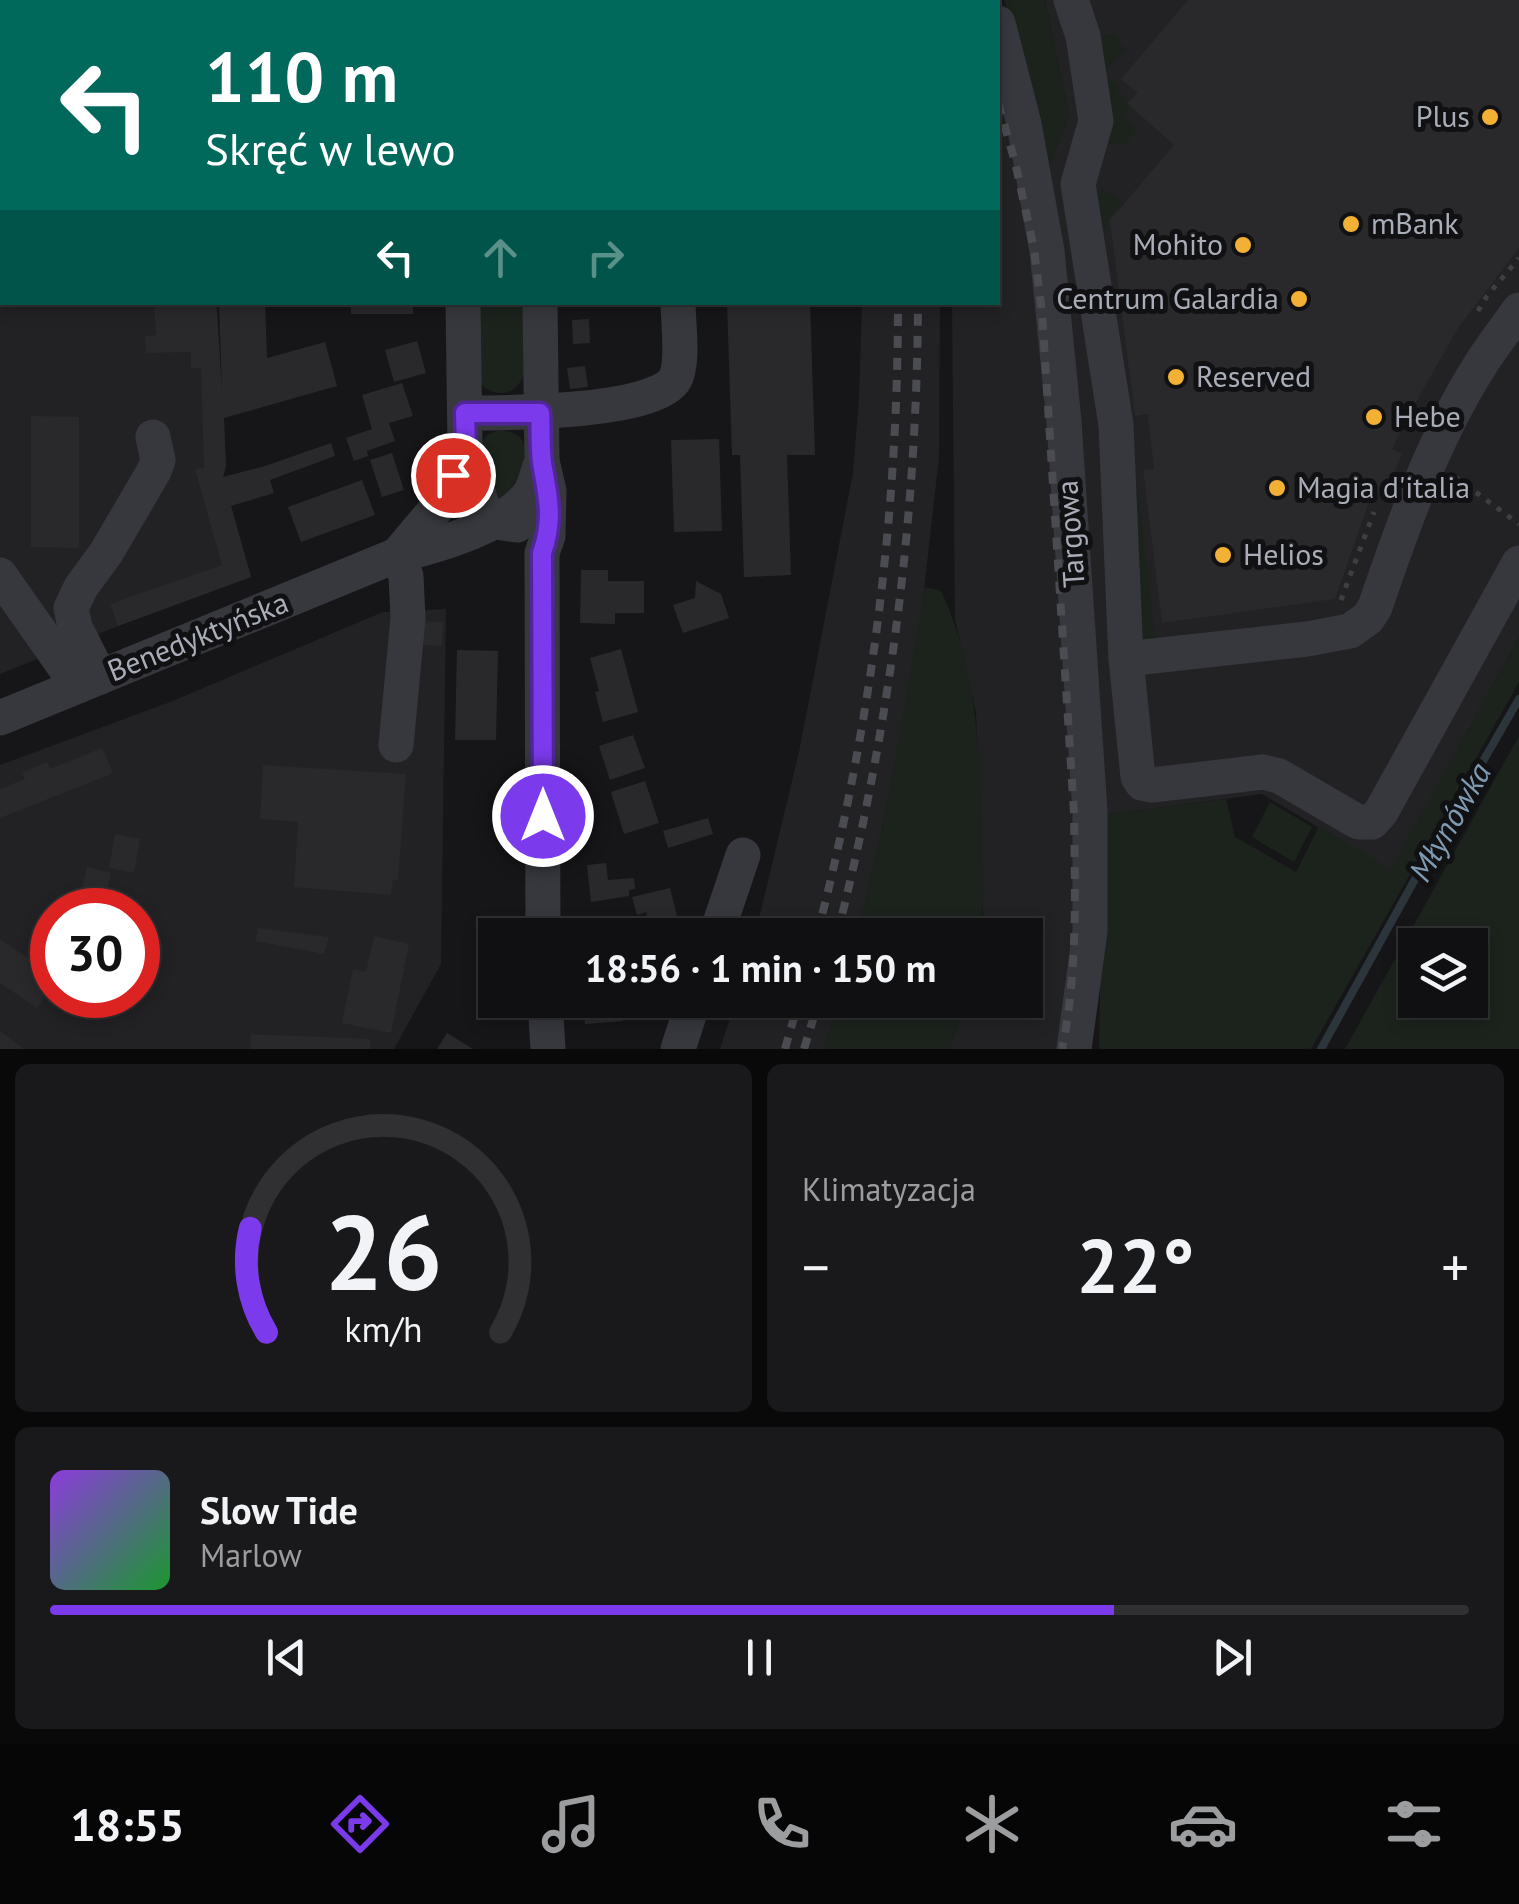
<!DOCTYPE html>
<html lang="pl">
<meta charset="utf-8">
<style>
:root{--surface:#101012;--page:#19191b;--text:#f1f3f6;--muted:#9c9d9f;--line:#303032;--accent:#7c3aed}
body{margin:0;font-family:"PT Sans",sans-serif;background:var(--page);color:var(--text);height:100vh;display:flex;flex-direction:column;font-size:38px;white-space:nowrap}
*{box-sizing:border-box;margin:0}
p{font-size:32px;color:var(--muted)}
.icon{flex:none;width:55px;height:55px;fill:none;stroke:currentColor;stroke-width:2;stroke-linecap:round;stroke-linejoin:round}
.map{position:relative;height:1049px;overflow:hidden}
.drawer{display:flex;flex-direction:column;gap:15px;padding:15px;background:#09090a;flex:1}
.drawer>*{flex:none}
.hud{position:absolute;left:0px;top:0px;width:1000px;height:305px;box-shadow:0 5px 15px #0003,0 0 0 2px var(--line);background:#00695c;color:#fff;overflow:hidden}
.fabs{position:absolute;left:1398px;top:928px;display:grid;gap:20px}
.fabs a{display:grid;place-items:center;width:90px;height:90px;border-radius:0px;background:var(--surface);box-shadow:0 5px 15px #0003,0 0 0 2px var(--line);font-size:50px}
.speed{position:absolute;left:30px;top:888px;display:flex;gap:20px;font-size:50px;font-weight:700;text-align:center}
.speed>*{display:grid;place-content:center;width:130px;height:130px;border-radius:50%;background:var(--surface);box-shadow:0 5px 15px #0003,0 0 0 2px var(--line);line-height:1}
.speed .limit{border:15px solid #d22;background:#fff;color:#111}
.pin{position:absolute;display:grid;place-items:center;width:85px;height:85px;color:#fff;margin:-42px;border:5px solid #fff;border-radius:50%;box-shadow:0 2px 10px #0007}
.me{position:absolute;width:110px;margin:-55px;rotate:0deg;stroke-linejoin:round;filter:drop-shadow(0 0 8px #0008)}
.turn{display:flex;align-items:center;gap:35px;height:210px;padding:0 40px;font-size:45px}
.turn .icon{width:130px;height:130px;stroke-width:2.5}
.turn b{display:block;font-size:70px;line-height:85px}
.lanes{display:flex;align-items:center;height:95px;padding:0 40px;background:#0003;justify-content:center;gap:50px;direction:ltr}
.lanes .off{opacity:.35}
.big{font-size:75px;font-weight:800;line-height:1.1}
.drawer .widget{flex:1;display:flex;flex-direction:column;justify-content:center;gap:15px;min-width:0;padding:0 35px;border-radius:15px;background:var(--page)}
.drawer .dial{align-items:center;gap:0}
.dial svg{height:260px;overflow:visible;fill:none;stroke:var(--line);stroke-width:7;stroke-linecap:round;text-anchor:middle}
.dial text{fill:var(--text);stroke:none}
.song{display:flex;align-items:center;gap:30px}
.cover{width:120px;height:120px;border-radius:15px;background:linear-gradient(135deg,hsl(270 70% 55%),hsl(130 70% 35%))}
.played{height:10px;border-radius:5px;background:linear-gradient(90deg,var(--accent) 75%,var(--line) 75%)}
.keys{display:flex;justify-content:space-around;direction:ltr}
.heat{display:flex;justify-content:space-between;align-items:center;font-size:55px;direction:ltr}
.drawer .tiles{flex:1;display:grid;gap:15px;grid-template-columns:1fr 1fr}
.widget:last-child{grid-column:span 2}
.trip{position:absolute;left:478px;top:918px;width:565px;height:100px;border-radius:0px;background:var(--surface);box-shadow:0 5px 15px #0003,0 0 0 2px var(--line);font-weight:800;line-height:100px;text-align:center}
.dock{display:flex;height:160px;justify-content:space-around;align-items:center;background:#060607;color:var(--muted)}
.dock .icon{width:70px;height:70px}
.dock .active{color:var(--accent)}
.dock b{font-size:45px;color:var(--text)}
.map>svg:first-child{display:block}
.built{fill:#222225;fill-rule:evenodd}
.green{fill:#1c231d;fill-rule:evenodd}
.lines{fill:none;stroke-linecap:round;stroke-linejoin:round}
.stream{stroke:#2c353c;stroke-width:8}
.building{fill:#29292c}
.path{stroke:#3d3f44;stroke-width:5;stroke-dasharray:5 8;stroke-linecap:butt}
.minor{stroke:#37383d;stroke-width:35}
.rail{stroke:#4a4c52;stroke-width:8;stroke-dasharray:12 10;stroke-linecap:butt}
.route-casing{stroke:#51269a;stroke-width:25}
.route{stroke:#7c3aed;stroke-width:18}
.poi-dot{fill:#f2b134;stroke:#111113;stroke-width:4}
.labels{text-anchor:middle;stroke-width:10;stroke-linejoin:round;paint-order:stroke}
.poi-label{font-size:30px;fill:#a8adb8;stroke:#111113;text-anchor:start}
.street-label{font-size:30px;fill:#a8adb8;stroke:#111113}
.water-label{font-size:32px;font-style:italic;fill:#7f9bb3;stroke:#111113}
</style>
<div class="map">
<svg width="1519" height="1049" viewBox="0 0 1519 1049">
<rect width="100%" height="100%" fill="#161618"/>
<g class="built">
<polygon points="28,0 439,0 439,2 27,2"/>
<polygon points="1045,0 1519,0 1519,638 1391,870 1262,794 1103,815 1048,170 1069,115"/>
<polygon points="2,74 2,302 217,303 226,466 223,477 251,577 118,626 0,674 0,81"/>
<polygon points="998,78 1028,188 1081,812 1067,1049 948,1049 970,1000 1025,1000 1025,935 980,935 983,914 981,813 976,713 955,619 952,303 998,302"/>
<polygon points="862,303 940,303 939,457 921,617 888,801 858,935 755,935 799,752 853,473 859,399"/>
<path d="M446,609L441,964L394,1049H0V765L170,702L383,612ZM52,910H138V995H52Z"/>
<polygon points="736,1000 839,1000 824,1049 720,1049"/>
</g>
<g class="green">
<polygon points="1004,0 1045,0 1069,115 1048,170"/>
<polygon points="1109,34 1115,35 1125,49 1103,74 1101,42 1104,35"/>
<polygon points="1110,78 1120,86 1117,92 1132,104 1122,118 1137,130 1125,144 1112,144 1105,141 1104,84"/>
<polygon points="1101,188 1124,203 1109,218 1105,232 1119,349 1094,203 1098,191"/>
<path d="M477,303H524V375C515,396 497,398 480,384Z"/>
<path d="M499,430C548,433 517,487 496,505L481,443L487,435Z"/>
<polygon points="1136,472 1156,645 1142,641 1132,476"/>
<path d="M925,587L941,591C978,668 980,758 982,842C982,873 985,904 980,935H858L888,801Z"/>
<polygon points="1519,638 1519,682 1311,1049 1099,1049 1103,815 1226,799 1235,837 1296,872 1319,826 1391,869"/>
<path d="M1519,736V1049H1345ZM1415,945H1470V1000H1415Z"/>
<polygon points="1270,802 1312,827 1294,862 1252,837"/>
<polygon points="839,1000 970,1000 948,1049 824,1049"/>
</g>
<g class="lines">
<polyline class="stream" points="1321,1049 1424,863 1519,699"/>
</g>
<g class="building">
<polygon points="1188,0 1519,0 1519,248 1458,328 1420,395 1392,449 1402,454 1384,495 1373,491 1335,599 1162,623 1143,470 1154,469 1148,414 1135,416 1110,220 1174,145 1127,103 1138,93 1121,79"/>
<polygon points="154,302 216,302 222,393 219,302 265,302 267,358 325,342 337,386 224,418 226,466 223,477 265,466 331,443 335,456 270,480 274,493 231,506 251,577 118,626 110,604 222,565 195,469 204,468 201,368 191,368 191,352 146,353 145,336 156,335"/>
<rect x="351" y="302" width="62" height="12"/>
<polygon points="727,302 810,302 815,455 787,455 791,575 744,577 740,455 732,455"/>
<polygon points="589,319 590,343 573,344 572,320"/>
<polygon points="417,341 426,373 394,382 385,350"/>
<polygon points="585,366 588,387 570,389 567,368"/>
<polygon points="402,383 413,416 389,423 395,441 367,451 368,456 354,461 346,438 372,429 362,395"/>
<polygon points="31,416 79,417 79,548 31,547"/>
<polygon points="719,439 722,531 674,532 671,440"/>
<polygon points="392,453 404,490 382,497 370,460"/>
<polygon points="362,480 375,515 301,542 288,507"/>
<polygon points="581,570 608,570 608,581 644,581 644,613 615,613 615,624 580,623"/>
<polygon points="696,581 721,594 729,618 683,633 673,605 695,598"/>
<polygon points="419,621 443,622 442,646 419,645"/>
<polygon points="621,649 638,712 603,722 595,692 599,691 590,658"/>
<polygon points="457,650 498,651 496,740 455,740"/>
<polygon points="633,735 645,768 610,780 599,746"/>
<polygon points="102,748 113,773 0,818 0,789 25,779 22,772 47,762 50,769"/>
<polygon points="263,765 406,774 398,880 393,880 391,895 294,887 298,822 260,819"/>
<polygon points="645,781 659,823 624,834 611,792"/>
<polygon points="708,818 713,834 668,848 663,831"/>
<polygon points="115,834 140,839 134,873 109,868"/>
<polygon points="606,863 608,880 634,878 635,889 629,890 629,896 591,902 587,865"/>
<polygon points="87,867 111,873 102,910 78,905"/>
<polygon points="670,888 679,924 650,931 646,912 637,915 632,897"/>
<polygon points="258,928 329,937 324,954 255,941"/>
<polygon points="374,936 409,944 391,1033 342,1023 353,969 366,972"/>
<polygon points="0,939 52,975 52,986 37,1008 0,983"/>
<polygon points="583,1000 622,1000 623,1021 585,1024"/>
<polygon points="0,1031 24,1049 0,1049"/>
<polygon points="447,1033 473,1049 437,1049"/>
<polygon points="251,1034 370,1039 370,1049 250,1049"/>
</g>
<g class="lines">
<g class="path">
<polyline points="1478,311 1487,296 1519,258"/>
<polyline points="1455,477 1519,524"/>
<polyline points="1341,600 1374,512"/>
</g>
<g class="minor">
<polyline points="457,0 457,2"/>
<polyline points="1071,0 1083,36 1096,121 1078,184 1116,425 1126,659"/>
<polyline points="241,2 241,0"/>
<polyline points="541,2 541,0"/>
<polyline points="998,23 1024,124 1047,251 1064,422 1090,812 1090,931 1074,1049"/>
<polyline points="0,198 2,192"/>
<polyline points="540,302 542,461 549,491 548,536 542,553 543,935"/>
<path d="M1519,310C1506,329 1491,347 1479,367C1433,440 1403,525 1375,607L1368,618L1350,631L1307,639L1126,659L1138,777L1142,783L1152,785L1263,772L1279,776L1358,822H1372L1381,812L1519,563"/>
<path d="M465,413C504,413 656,413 675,379C684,363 678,322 678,302"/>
<polyline points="465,447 483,509 495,522 517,525"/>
<polyline points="397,555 441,503 465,447 463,302"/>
<polyline points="0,575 78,686"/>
<polyline points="100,677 75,627 71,608 81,587 106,553 154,471 158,460 153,437"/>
<path d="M0,718L397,555C434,547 511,525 531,491C536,482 538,470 542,461"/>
<polyline points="396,745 408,618 406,576 397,555"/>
<polyline points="716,935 743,855"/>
<polyline points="545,1000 548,1049"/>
<polyline points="678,1049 694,1000"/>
</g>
<g class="rail">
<polyline points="876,0 877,2"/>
<polyline points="896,0 896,2"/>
<polyline points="968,0 969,2"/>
<polyline points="988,2 988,0"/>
<path d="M998,103L1015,162L1034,249L1042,313L1074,813C1075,891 1078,972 1062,1049"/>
<path d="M817,935C871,727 898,517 898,302"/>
<path d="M837,935C890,727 917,517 918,302"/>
<polyline points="785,1049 799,1000"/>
<polyline points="804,1049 819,1000"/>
</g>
</g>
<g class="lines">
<g class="route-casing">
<path id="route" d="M453,475L466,447L465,413H540C541,429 540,447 542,463C548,496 554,519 542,553L543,816"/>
</g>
<use href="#route" class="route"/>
</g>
<g class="poi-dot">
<circle cx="1490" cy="117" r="10"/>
<circle cx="1351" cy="224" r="10"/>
<circle cx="1243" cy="245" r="10"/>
<circle cx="1299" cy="299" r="10"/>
<circle cx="1176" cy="377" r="10"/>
<circle cx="1374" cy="417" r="10"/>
<circle cx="1277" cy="488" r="10"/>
<circle cx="1223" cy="555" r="10"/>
</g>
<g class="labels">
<g class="poi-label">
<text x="1470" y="127" text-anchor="end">Plus</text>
<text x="1371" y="234">mBank</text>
<text x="1223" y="255" text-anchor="end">Mohito</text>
<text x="1279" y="309" text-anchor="end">Centrum Galardia</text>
<text x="1196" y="387">Reserved</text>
<text x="1394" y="427">Hebe</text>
<text x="1297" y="498">Magia d'italia</text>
<text x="1243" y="565">Helios</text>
</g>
<g class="street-label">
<text transform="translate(1071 534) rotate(-94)" y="10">Targowa</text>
<text transform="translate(198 637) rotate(-22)" y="10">Benedyktyńska</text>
</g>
<g class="water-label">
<text transform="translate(1450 822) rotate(-60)" y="11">Młynówka</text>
</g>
</g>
</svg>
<div class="fabs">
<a><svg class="icon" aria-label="layers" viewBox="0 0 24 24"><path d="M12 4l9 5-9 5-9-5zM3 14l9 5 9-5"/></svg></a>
</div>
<div class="speed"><div class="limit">30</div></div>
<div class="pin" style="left:453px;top:475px;background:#d93025"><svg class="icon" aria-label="arrive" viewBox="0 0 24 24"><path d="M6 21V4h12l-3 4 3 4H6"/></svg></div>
<svg class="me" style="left:543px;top:816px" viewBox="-20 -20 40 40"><circle r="17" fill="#7c3aed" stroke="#fff" stroke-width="3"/><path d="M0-11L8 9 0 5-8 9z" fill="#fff"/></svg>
<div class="trip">18:56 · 1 min · 150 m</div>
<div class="hud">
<div class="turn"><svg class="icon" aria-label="left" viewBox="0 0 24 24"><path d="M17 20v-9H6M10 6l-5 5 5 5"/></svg><div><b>110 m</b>Skręć w lewo</div></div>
<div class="lanes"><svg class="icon" aria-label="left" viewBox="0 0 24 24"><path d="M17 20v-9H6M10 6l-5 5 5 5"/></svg><svg class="icon off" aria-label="ahead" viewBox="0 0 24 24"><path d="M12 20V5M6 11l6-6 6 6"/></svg><svg class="icon off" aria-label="right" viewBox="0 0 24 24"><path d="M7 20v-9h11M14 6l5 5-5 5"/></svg></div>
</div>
</div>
<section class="drawer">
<div class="tiles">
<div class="widget dial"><svg viewBox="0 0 100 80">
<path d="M14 69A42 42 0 1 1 86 69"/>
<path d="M14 69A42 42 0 0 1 9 37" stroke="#7c3aed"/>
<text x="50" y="56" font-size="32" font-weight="700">26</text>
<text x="50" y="72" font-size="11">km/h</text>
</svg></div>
<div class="widget"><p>Klimatyzacja</p>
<div class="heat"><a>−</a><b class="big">22°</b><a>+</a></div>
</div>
<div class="widget">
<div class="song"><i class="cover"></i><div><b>Slow Tide</b><p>Marlow</p></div></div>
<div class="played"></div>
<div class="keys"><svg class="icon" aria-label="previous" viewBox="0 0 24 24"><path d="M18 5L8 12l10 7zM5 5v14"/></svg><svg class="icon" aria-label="pause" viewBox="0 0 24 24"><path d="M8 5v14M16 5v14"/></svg><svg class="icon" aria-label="next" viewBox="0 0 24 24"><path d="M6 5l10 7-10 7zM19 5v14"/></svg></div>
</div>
</div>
</section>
<nav class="dock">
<b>18:55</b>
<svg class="icon active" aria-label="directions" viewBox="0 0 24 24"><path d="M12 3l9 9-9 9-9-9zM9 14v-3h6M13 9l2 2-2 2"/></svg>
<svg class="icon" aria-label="music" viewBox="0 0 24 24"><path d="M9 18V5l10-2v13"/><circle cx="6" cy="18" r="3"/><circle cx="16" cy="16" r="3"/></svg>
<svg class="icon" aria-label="phone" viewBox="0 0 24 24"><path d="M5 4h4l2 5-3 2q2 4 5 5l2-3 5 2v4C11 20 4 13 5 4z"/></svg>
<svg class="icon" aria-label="climate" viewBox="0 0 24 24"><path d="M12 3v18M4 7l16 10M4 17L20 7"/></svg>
<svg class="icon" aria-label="car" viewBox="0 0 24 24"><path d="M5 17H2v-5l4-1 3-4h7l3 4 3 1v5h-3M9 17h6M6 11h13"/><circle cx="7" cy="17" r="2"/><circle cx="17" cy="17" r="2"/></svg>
<svg class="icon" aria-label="filters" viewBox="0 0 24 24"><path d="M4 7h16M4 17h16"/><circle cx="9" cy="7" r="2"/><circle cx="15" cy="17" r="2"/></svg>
</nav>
